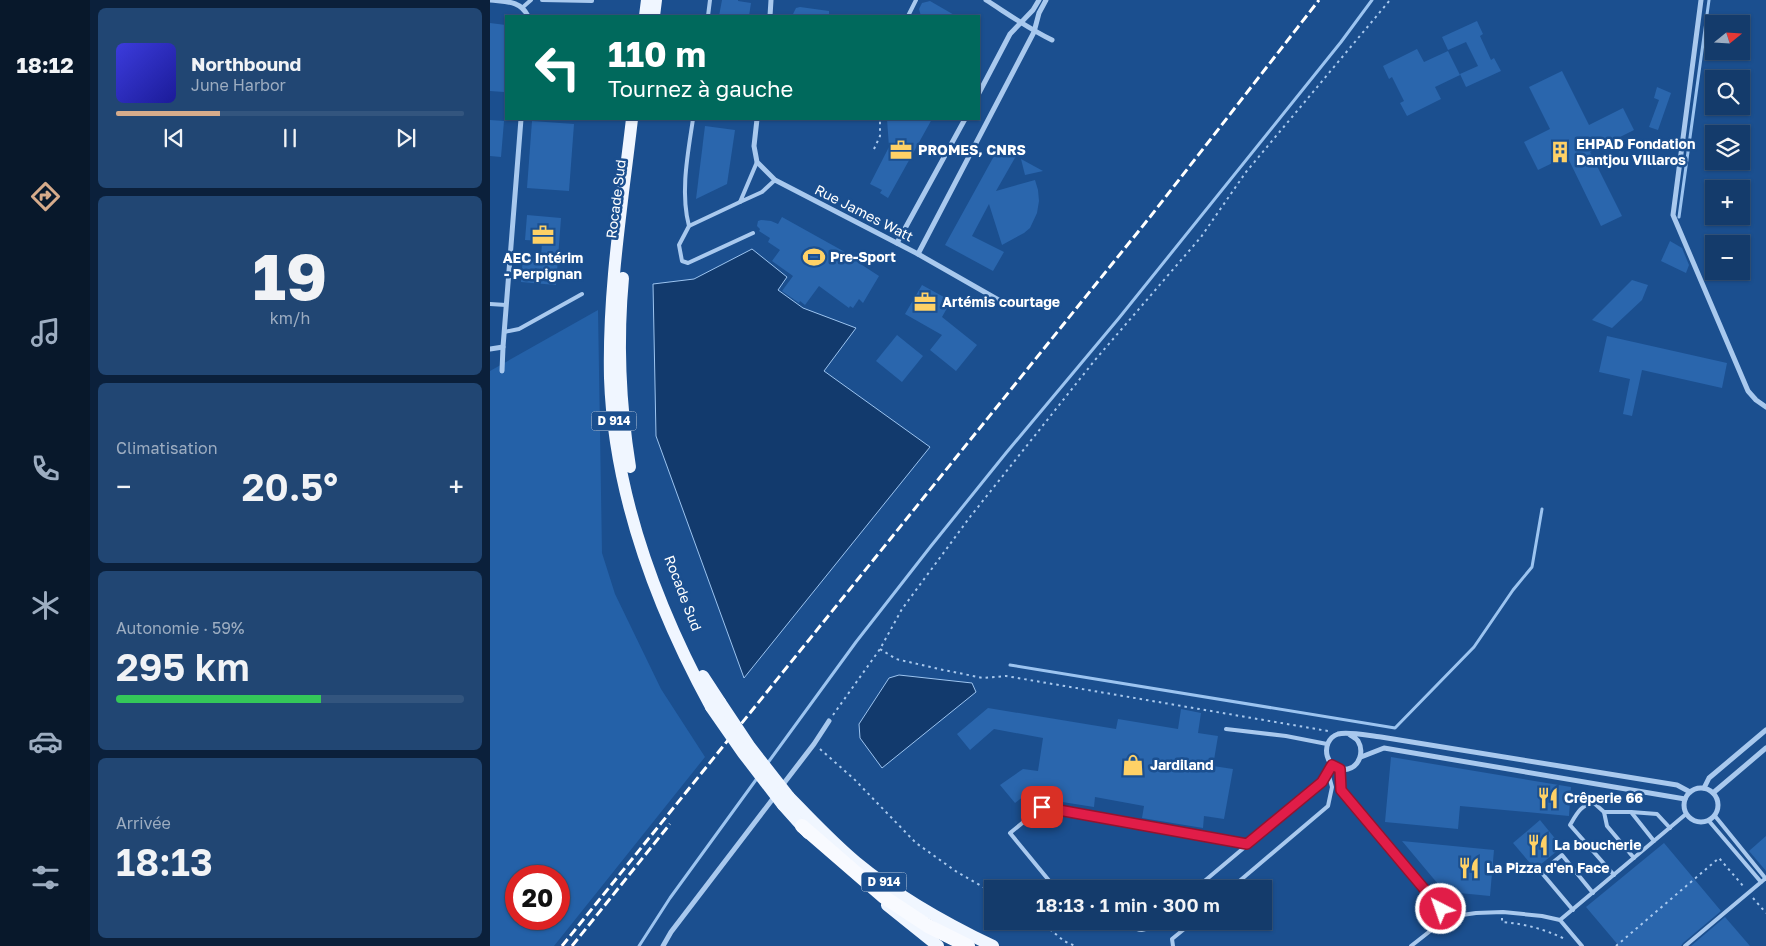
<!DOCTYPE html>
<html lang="fr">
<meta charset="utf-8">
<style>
:root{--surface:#143b6b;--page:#214673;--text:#f1f3f6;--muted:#9dadc1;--line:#33557e;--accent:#d6ab8b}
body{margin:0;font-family:"Golos Text",sans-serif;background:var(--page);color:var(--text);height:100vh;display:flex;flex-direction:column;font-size:19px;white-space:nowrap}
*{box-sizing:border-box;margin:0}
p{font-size:16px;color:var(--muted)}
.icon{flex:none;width:28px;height:28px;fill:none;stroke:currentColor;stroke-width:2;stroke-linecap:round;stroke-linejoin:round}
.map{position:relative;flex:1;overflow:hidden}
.details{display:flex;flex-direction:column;gap:8px;padding:8px;background:#0b203b;width:400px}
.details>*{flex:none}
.hud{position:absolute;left:15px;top:15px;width:475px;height:105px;border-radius:0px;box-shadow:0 1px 4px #0004,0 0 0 1px var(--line);background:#00695c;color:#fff;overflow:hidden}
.needle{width:32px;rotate:72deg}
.controls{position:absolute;left:1215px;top:15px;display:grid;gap:10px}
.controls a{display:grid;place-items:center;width:45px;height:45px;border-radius:0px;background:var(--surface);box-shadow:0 1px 4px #0004,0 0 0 1px var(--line);font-size:25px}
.speed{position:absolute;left:15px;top:865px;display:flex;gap:10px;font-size:25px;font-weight:700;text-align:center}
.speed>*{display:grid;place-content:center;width:65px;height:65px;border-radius:50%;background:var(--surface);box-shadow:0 1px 4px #0004,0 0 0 1px var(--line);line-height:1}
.speed .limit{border:8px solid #d22;background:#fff;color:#111}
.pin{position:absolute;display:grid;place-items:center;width:42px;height:42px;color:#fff;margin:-21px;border-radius:10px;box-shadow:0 2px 8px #0006}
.me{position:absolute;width:55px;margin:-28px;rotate:319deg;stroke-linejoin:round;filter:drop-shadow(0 0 4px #0008)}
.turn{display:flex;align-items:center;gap:18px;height:105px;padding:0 20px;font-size:22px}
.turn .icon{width:65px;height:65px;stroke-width:2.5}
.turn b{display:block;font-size:35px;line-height:42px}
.big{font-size:38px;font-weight:600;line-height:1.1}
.details .widget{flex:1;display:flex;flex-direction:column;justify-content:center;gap:8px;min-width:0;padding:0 18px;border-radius:8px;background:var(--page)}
.details .dial{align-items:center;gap:0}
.dial b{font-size:65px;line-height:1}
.song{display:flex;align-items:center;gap:15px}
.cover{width:60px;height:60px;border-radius:8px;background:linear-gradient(135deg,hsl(240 70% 55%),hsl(240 70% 35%))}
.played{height:5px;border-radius:2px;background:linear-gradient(90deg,var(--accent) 30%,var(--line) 30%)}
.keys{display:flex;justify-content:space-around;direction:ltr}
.heat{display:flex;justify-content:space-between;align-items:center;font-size:28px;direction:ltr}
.charge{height:8px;border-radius:4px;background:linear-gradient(90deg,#34c759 59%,var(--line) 0)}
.trip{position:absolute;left:494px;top:880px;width:288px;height:50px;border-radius:0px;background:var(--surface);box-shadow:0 1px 4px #0004,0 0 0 1px var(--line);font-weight:600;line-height:50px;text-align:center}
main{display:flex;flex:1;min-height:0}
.tabs{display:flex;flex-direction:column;width:90px;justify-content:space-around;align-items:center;background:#08182b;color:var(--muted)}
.tabs .icon{width:35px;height:35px}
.tabs .active{color:var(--accent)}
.tabs b{font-size:22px;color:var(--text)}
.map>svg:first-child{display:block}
.green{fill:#2461a8;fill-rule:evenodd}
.water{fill:#123a6d;stroke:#9cc4f0}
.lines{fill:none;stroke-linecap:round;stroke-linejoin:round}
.stream{stroke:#9cc4f0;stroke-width:3}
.building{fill:#2a66ad}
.path{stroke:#a9c9ee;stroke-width:2;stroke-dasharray:2.5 4;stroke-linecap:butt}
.service{stroke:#a9c9ee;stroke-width:4}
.minor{stroke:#a9c9ee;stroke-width:5}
.primary{stroke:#f0f6ff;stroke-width:12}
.trunk{stroke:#f8faff;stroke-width:14}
.rail{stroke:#fff;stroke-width:3;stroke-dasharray:9 4;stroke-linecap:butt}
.primary-bridge{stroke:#f0f6ff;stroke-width:12}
.route-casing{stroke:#92132f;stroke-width:12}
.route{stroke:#e11d48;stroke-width:9}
.labels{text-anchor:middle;stroke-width:5;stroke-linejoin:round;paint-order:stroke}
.shield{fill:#1b4f8f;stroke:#bbcadd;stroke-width:1}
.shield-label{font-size:12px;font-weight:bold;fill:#fff}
.poi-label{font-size:14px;font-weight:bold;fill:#fff;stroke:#1b4f8f;text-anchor:start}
.street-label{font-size:14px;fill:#fff;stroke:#1b4f8f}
</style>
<main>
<nav class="tabs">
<b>18:12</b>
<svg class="icon active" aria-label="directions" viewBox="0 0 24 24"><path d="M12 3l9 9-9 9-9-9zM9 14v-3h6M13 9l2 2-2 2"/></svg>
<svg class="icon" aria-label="music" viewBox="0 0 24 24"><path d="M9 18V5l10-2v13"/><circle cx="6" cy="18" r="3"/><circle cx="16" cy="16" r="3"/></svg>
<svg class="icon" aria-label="phone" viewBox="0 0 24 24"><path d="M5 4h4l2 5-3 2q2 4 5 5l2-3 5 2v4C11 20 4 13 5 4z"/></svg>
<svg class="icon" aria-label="climate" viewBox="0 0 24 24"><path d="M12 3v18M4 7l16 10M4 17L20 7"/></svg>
<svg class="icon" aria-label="car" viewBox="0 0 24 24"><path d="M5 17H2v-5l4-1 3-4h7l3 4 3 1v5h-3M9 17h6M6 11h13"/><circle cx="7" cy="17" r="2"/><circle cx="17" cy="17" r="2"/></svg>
<svg class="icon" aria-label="filters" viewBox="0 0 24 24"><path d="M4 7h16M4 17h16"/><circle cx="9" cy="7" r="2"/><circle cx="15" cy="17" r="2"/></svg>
</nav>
<section class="details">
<div class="widget">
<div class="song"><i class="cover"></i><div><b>Northbound</b><p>June Harbor</p></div></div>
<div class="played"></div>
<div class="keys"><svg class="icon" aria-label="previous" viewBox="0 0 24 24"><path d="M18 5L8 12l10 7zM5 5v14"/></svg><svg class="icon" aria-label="pause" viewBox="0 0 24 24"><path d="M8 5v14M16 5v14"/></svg><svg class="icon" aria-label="next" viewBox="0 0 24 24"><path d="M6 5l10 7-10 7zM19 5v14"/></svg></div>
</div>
<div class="widget dial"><b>19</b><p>km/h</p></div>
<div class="widget"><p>Climatisation</p>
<div class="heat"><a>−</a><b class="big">20.5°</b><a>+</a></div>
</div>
<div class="widget"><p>Autonomie · 59%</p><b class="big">295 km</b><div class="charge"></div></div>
<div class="widget"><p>Arrivée</p><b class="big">18:13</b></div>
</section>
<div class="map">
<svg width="1276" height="946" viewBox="0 0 1276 946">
<rect width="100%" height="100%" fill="#1b4f8f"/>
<path class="green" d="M108,310L112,553L125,594L171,689L215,757L64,946H0V371ZM26,876H69V919H26Z"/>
<g class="water">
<polygon points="262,249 297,277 288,290 313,308 366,328 334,371 440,447 254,678 166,436 163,284 204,279"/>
<polygon points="409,675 482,683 486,692 392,768 370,738 369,724 399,678"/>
</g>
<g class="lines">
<g class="stream">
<polyline points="1189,217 1219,0"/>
<polyline points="520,665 905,728 984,647 1023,590 1042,567 1052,509"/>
<polyline points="277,764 366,642 441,546 516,453 629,318 851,42 882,0"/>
<polyline points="149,946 180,898 268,777"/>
</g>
</g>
<g class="building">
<polygon points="232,0 248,0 248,1 261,3 259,16 229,16"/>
<polygon points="440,1 466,16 431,16 429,9 432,3"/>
<polygon points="310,7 339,11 339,16 302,16 306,8"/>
<polygon points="987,21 993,34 990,36 1001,60 1004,58 1011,71 976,87 970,74 988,66 976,42 958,50 952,37"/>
<polygon points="0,23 16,25 16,61 14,92 0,91"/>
<polygon points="927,49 934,62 958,51 970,75 945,87 951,99 917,116 910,103 914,101 902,77 899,79 893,66"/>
<polygon points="1072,71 1099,125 1133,108 1144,130 1100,152 1132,216 1111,226 1077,156 1048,170 1034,142 1060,129 1039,87"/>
<polygon points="1167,87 1181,93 1168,130 1159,127 1169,100 1164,98"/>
<polygon points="397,119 442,119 398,198 390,193 392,190 380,184 399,147"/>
<polygon points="0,120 14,121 11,157 0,156"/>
<polygon points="42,121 84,124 79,191 37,188"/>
<polygon points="215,126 245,130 244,137 237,184 206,199"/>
<polygon points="509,147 526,156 506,191 545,180 548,190 549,201 547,213 540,228 534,233 512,245 499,204 482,236 514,252 503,271 455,245"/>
<polygon points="531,159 553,171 535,175"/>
<polygon points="37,215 71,218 66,285 31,282 33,257 51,259 52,241 35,240"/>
<polygon points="292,217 371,261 369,263 389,276 373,303 369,299 363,308 360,306 359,308 329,286 315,305 310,301 309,303 292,291 303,276 282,261 290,250 278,242 280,238 269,231 270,229 267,226 268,221 271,220 281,221 288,224"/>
<polygon points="1180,241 1192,248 1199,265 1196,273 1171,261"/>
<polygon points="1142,280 1158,285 1152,300 1122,328 1102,320"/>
<polygon points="432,285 461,301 452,317 487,345 466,371 440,350 452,335 415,314"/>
<polygon points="407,335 433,356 412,382 386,361"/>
<polygon points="1117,336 1237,363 1232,388 1152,370 1142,416 1133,414 1140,379 1109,372"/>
<polygon points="498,708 626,729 628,719 688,729 691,709 711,713 708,733 728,736 723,766 743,769 734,819 714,816 713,828 652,818 654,806 605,797 604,807 534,796 525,803 510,785 533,769 548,771 553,738 504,729 480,750 467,734"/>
<polygon points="901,757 1081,787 1079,816 970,806 968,829 895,822"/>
<polygon points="1050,820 1072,847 1045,869 1023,843"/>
<polygon points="1276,836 1276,871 1259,851"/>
<polygon points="912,841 1004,850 1000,896 959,892 959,891 953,890"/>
<polygon points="1174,843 1231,911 1193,943 1191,946 1129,946 1096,907"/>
<polygon points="1235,917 1260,946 1201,946"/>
</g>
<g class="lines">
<g class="path">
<polyline points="384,149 390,136 390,119"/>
<polyline points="390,649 406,659 449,669 493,678 516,676 838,731"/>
<polyline points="343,715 390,649 412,609 480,517 605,360 711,237 756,172 900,0"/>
<polyline points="330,749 364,779 426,843 467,872 502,892"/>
<polyline points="1263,898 1276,913"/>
<path d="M1012,918V922C1036,924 1054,929 1075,939"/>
<polyline points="550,921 574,941 585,946"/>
<polyline points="1126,946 1229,858 1254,887"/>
</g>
<g class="service">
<polyline points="52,0 102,1 102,0"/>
<polyline points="33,7 41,0"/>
<polyline points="218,16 220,0"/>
<polyline points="418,16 426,0"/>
<polyline points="267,162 250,202 272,192 285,180"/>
<polyline points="250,202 199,226 189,245 192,261 198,263 263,233"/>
<path d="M199,226C190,192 198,153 203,119"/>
<polyline points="0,304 16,305"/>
<polyline points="14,332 29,329 92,294"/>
<polyline points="736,729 796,736 837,744"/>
<polyline points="850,769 851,790 958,917 986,913 1013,912 1052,916 1070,920 1092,946"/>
<polyline points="1114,812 1141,812 1164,841"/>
<polyline points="1141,812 1167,814 1180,828"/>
<polyline points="1225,816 1276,879"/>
<polyline points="1219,821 1271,882"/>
<path d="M1124,875L1080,825C1086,815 1091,804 1104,803L1114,812L1117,826L1144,858"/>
<polyline points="566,889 520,833 552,807 757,844"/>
<polyline points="705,889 832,782 841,765"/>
<polyline points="740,889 838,806 842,787 838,772"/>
<polyline points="1083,910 1051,872 1072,855 1103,893"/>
<polyline points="1070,920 1196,814"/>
<path d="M630,921C649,930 650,936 667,921"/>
<polyline points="683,946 682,939 704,921"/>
<polyline points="921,946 958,917"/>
<polyline points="1195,946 1276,878"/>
</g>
<g class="minor">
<path d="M0,0C16,2 30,0 38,16"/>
<path d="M496,0C518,14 539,29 562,40"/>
<polyline points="1211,0 1183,215 1258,391 1266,400 1276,407"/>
<polyline points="280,16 281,0"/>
<polyline points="489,93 520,34 543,10 549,0"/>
<polyline points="267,119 264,146 267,162 285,180 428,254 512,302"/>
<polyline points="407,243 475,119"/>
<polyline points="428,254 544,32 549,13 556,0"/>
<polyline points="0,349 13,347"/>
<polyline points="12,371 13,347 31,119"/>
<path d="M859,734C861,736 866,738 868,741C874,751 870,766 858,769C836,774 828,741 848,734C858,731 880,736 891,737L1187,785L1200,792"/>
<polyline points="871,757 894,748 1195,799"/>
<polyline points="291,787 324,744 339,721"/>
<circle cx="1211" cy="805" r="17"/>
<polyline points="1214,788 1219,778 1276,730"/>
<polyline points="1223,793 1276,748"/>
<polyline points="173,946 181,932 285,796"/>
</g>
<g class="primary">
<polyline points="155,16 157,0"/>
<polyline points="164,16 166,0"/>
<path d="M142,119C132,205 118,291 120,378C124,494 166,606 221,707"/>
<path d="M133,278C127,342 130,405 140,467"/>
<polyline points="213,676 230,702"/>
<path d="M299,797C321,819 342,842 366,862C407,896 455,923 503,946"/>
<polyline points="293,805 318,833"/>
<polyline points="397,905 448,946"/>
</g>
<polyline class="trunk" points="312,826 394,897 438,926 478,946"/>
<g class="rail">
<polyline points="72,946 660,217 829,0"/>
<polyline points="82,946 180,824"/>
</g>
<g class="primary-bridge">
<polyline points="230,702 260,747 299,797"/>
<polyline points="221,707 253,753 293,805"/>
</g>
</g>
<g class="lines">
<g class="route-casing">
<polyline id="route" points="552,807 757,844 832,782 842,765 850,769 851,790 951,909"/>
</g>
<use href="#route" class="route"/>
</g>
<defs>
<g id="office-bare" transform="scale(1.725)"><path d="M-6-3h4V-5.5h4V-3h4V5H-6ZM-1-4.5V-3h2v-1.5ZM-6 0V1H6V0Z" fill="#ffd166" stroke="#1b4f8f" stroke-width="2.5" paint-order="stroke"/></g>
<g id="building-bare" transform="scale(1.725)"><path d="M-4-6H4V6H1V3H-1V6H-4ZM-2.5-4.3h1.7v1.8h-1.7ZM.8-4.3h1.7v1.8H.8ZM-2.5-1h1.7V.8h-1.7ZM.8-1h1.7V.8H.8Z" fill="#ffd166" stroke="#1b4f8f" stroke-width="2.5" paint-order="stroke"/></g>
<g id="stadium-bare" transform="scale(1.725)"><path d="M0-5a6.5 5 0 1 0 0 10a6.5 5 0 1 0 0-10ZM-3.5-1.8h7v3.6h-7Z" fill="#ffd166" stroke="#1b4f8f" stroke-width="2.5" paint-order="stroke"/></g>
<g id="shop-bare" transform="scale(1.725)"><path d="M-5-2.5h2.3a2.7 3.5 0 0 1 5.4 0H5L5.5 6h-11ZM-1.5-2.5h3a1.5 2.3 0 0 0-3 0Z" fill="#ffd166" stroke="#1b4f8f" stroke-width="2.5" paint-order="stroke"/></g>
<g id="restaurant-bare" transform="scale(1.725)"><path d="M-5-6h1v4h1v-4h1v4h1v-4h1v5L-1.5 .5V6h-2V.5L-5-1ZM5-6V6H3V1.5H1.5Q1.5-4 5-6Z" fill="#ffd166" stroke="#1b4f8f" stroke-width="2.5" paint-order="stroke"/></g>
</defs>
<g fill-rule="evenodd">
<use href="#office-bare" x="411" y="150"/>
<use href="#building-bare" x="1070" y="152"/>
<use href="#office-bare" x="53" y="235"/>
<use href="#stadium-bare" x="324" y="257"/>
<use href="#office-bare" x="435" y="302"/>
<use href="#shop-bare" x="643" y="765"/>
<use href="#restaurant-bare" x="1058" y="798"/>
<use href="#restaurant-bare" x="1048" y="845"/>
<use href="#restaurant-bare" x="979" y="868"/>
</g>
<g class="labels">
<g class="shield">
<rect x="101.5" y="411.5" width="45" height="19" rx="4"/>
<rect x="371.5" y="872.5" width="45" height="19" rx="4"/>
</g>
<g class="shield-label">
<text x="124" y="425">D 914</text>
<text x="394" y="886">D 914</text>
</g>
<g class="poi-label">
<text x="1086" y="149">EHPAD Fondation<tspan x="1086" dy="16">Dantjou VIllaros</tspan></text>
<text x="428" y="155">PROMES, CNRS</text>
<text x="340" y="262">Pre-Sport</text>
<text x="53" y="263" text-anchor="middle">AEC Intérim<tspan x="53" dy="16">- Perpignan</tspan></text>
<text x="452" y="307">Artémis courtage</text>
<text x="660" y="770">Jardiland</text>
<text x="1074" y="803">Crêperie 66</text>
<text x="1064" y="850">La boucherie</text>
<text x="996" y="873">La Pizza d'en Face</text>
</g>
<g class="street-label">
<text transform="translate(126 199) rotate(-83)" y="5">Rocade Sud</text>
<text transform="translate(374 213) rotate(27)" y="5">Rue James Watt</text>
<text transform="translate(193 593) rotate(69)" y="5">Rocade Sud</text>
</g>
</g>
</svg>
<div class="controls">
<a><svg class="needle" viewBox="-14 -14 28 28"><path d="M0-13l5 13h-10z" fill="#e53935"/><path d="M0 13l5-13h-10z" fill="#9dadc1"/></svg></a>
<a><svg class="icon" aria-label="search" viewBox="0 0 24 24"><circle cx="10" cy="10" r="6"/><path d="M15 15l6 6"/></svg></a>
<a><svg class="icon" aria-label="layers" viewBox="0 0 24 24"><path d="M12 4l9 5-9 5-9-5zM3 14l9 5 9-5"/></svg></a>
<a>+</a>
<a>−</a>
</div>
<div class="speed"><div class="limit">20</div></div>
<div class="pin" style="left:552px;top:807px;background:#d93025"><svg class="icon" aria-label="arrive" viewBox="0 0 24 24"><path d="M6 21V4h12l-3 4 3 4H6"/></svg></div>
<svg class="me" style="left:951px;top:909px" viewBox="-20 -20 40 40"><circle r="17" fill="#e11d48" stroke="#fff" stroke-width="3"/><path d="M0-11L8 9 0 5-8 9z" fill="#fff"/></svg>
<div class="trip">18:13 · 1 min · 300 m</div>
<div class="hud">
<div class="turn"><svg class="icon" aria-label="left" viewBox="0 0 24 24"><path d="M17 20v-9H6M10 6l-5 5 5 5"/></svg><div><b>110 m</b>Tournez à gauche</div></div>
</div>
</div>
</main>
